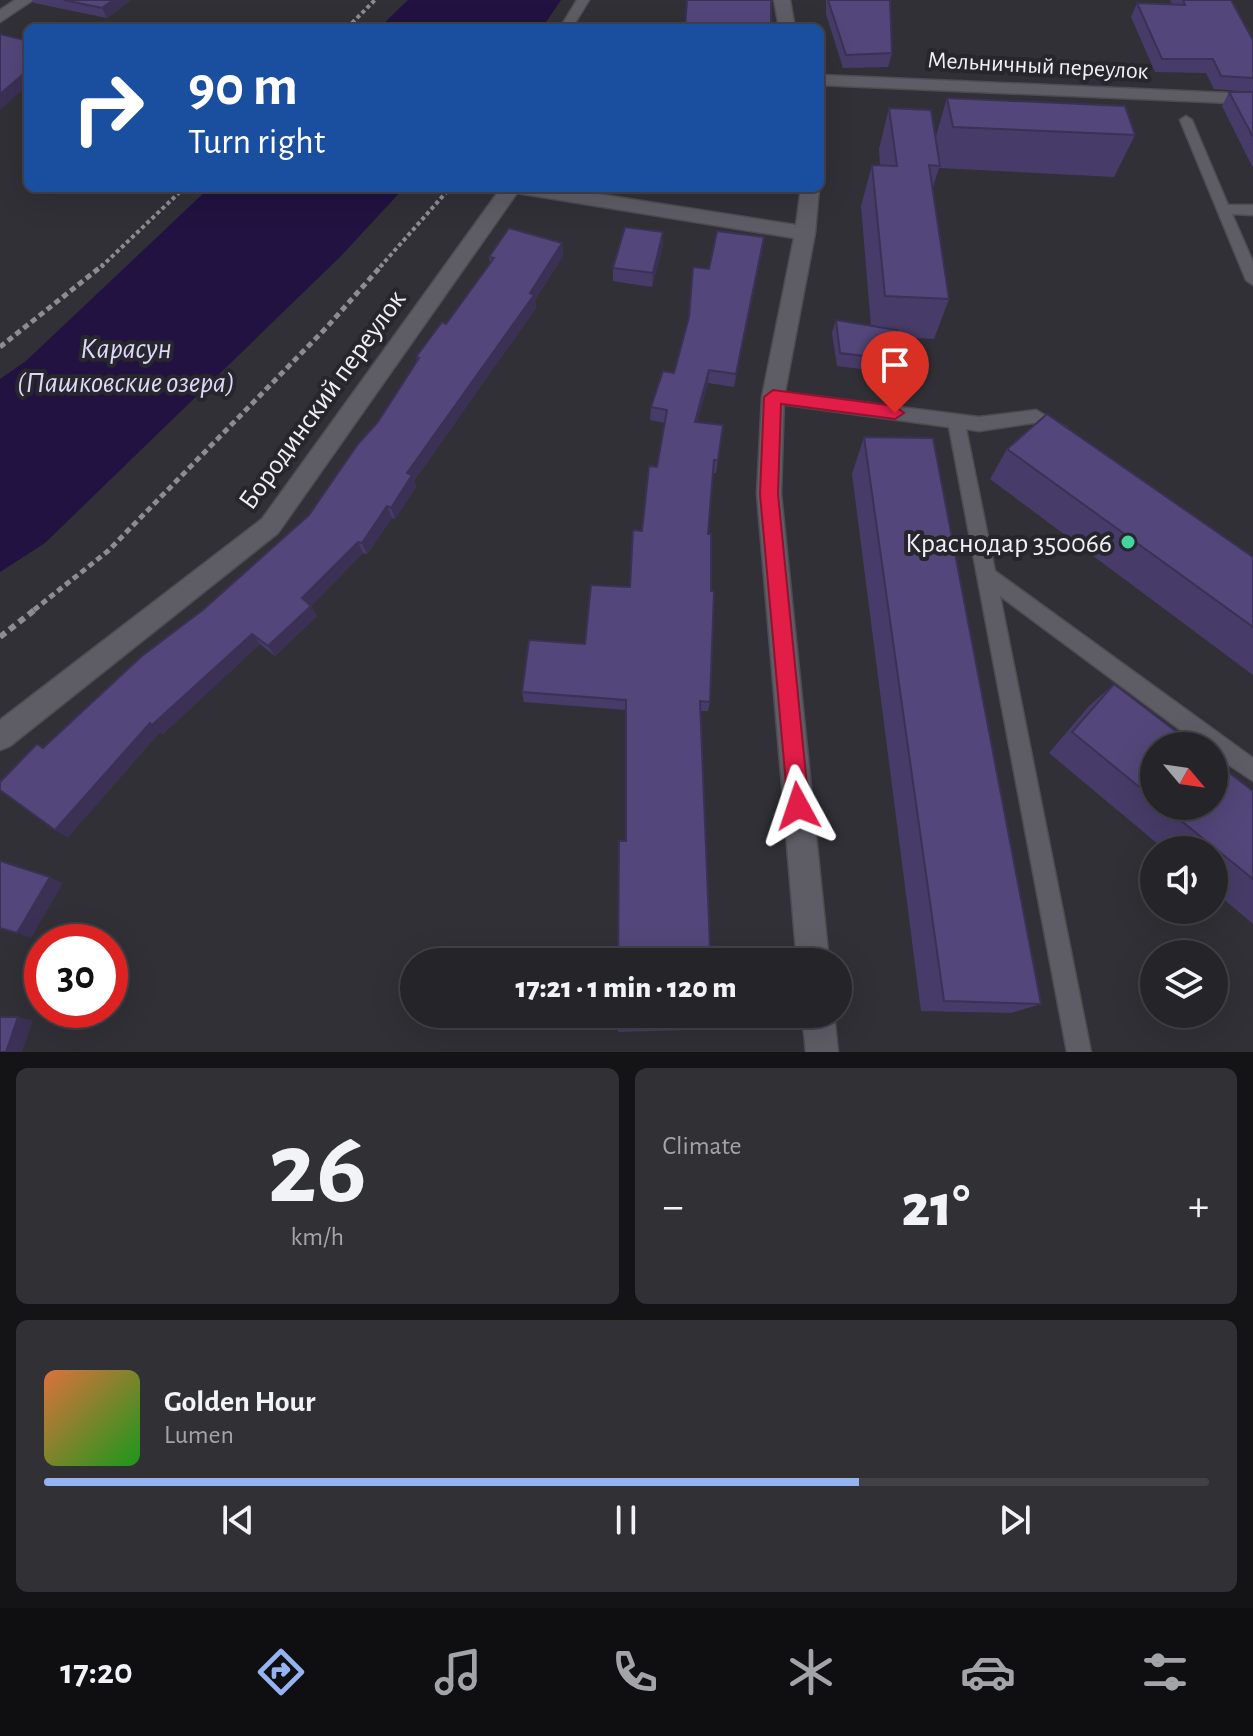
<!DOCTYPE html>
<meta charset="utf-8">
<style>
:root{--surface:#252429;--page:#313035;--text:#f1f3f6;--muted:#a3a4a8;--line:#424146;--accent:#95b2f1}
body{margin:0;font-family:"Alegreya Sans",sans-serif;background:var(--page);color:var(--text);height:100vh;display:flex;flex-direction:column;font-size:30px;white-space:nowrap}
*{box-sizing:border-box;margin:0}
p{font-size:26px;color:var(--muted)}
.icon{flex:none;width:44px;height:44px;fill:none;stroke:currentColor;stroke-width:2;stroke-linecap:round;stroke-linejoin:round}
.map{position:relative;height:1052px;overflow:hidden}
.drawer{display:flex;flex-direction:column;gap:16px;padding:16px;background:#141417;flex:1}
.drawer>*{flex:none}
.guide{position:absolute;left:24px;top:24px;width:800px;height:168px;border-radius:12px;box-shadow:0 8px 32px #0002,0 0 0 2px var(--line);background:#1a4fa0;color:#fff;overflow:hidden}
.needle{width:52px;rotate:119deg}
.controls{position:absolute;left:1140px;top:732px;display:grid;gap:16px}
.controls a{display:grid;place-items:center;width:88px;height:88px;border-radius:50%;background:var(--surface);box-shadow:0 8px 32px #0002,0 0 0 2px var(--line);font-size:40px}
.speed{position:absolute;left:24px;top:924px;display:flex;gap:16px;font-size:40px;font-weight:700;text-align:center}
.speed>*{display:grid;place-content:center;width:104px;height:104px;border-radius:50%;background:var(--surface);box-shadow:0 8px 32px #0002,0 0 0 2px var(--line);line-height:1}
.speed .limit{border:12px solid #d22;background:#fff;color:#111}
.pin{position:absolute;display:grid;place-items:center;width:68px;height:68px;color:#fff;margin:-82px -34px;border-radius:50% 50% 50% 0;rotate:-45deg;box-shadow:0 0 8px #0007}
.pin .icon{rotate:45deg}
.me{position:absolute;width:88px;margin:-44px;rotate:355deg;stroke-linejoin:round;filter:drop-shadow(0 0 6px #0008)}
.turn{display:flex;align-items:center;gap:28px;height:168px;padding:0 32px;font-size:36px}
.turn .icon{width:104px;height:104px;stroke-width:2.5}
.turn b{display:block;font-size:56px;line-height:68px}
.big{font-size:60px;font-weight:800;line-height:1.1}
.drawer .widget{flex:1;display:flex;flex-direction:column;justify-content:center;gap:12px;min-width:0;padding:0 28px;border-radius:12px;background:var(--page)}
.drawer .dial{align-items:center;gap:0}
.dial b{font-size:104px;line-height:1}
.song{display:flex;align-items:center;gap:24px}
.cover{width:96px;height:96px;border-radius:12px;background:linear-gradient(135deg,hsl(20 70% 55%),hsl(120 70% 35%))}
.played{height:8px;border-radius:4px;background:linear-gradient(90deg,var(--accent) 70%,var(--line) 70%)}
.keys{display:flex;justify-content:space-around;direction:ltr}
.heat{display:flex;justify-content:space-between;align-items:center;font-size:44px;direction:ltr}
.drawer .tiles{flex:1;display:grid;gap:16px;grid-template-columns:1fr 1fr}
.widget:last-child{grid-column:span 2}
.trip{position:absolute;left:400px;top:948px;width:452px;height:80px;border-radius:40px;background:var(--surface);box-shadow:0 8px 32px #0002,0 0 0 2px var(--line);font-weight:800;line-height:80px;text-align:center}
.tab-bar{display:flex;height:128px;justify-content:space-around;align-items:center;background:#0f0e10;color:var(--muted)}
.tab-bar .icon{width:56px;height:56px}
.tab-bar .selected{color:var(--accent)}
.tab-bar b{font-size:36px;color:var(--text)}
.map>svg:first-child{display:block}
.water{fill:#211241}
.lines{fill:none;stroke-linecap:round;stroke-linejoin:round}
.service-casing{stroke:#4c4c52;stroke-width:3}
.minor-casing{stroke:#4c4c52;stroke-width:3}
.path-far2{stroke:#8d8c92;stroke-width:4;stroke-dasharray:4 3;stroke-linecap:butt}
.path-far1{stroke:#8d8c92;stroke-width:5;stroke-dasharray:6 4;stroke-linecap:butt}
.path{stroke:#8d8c92;stroke-width:6;stroke-dasharray:7 5;stroke-linecap:butt}
.service{fill:#5e5d66;fill-rule:evenodd}
.minor{fill:#5e5d66;fill-rule:evenodd}
.wall{fill:#473c69}
.shaded-wall{fill:#3a3155}
.building{fill:#53467a;stroke:#3a3155;stroke-width:2}
.route{fill:#e11d48;stroke:#92132f;stroke-width:2}
.poi-dot{fill:#43d4a0;stroke:#27262d;stroke-width:3}
.labels{text-anchor:middle;stroke-width:8;stroke-linejoin:round;paint-order:stroke}
.far-street-label{font-size:24px;fill:#efeff4;stroke:#27262d}
.street-label{font-size:28px;fill:#efeff4;stroke:#27262d}
.poi-label{font-size:28px;fill:#efeff4;stroke:#27262d;text-anchor:end}
.water-label{font-size:30px;font-style:italic;fill:#ddd7f8;stroke:#27262d}
</style>
<div class="map">
<svg width="1253" height="1052" viewBox="0 0 1253 1052">
<rect width="100%" height="100%" fill="#313037"/>
<g class="water">
<polygon points="408,0 561,0 542,28 379,28"/>
<polygon points="209,188 404,188 341,256 45,543 0,572 0,379 26,361"/>
</g>
<g class="lines">
<g class="service-casing">
<g id="service">
<polygon points="577,0 589,0 572,28 560,28"/>
<polygon points="1186,116 1192,120 1228,205 1253,205 1253,215 1232,214 1253,262 1253,285 1246,280 1180,120"/>
<polygon points="773,391 979,417 1036,410 1067,428 1069,433 1061,440 1033,423 979,431 966,429 995,571 1253,758 1253,781 1214,755 1214,746 1202,746 1000,596 1091,1052 1067,1052 949,427 773,403 765,397"/>
</g>
</g>
<g class="minor-casing">
<g id="minor">
<polygon points="15,0 33,0 0,22 0,10"/>
<polygon points="774,0 790,0 795,28 779,28"/>
<polygon points="820,75 1253,94 1253,104 820,85"/>
<polygon points="501,188 559,188 796,225 801,188 819,188 815,233 784,397 781,494 829,962 797,962 757,494 762,397 794,238 517,193 278,533 10,746 0,750 0,720 262,519"/>
<polygon points="802,1014 834,1014 838,1052 806,1052"/>
</g>
</g>
<g class="path-far2">
<polyline points="347,28 375,0"/>
<polyline points="101,267 184,188"/>
<polyline points="380,267 450,188"/>
</g>
<g class="path-far1">
<polyline points="0,347 103,265"/>
<polyline points="34,610 108,551 327,327 382,265"/>
</g>
<polyline class="path" points="0,637 37,608"/>
<use href="#service" class="service"/>
<use href="#minor" class="minor"/>
</g>
<g class="wall">
<polygon points="32,0 131,0 107,18 34,3"/>
<polygon points="826,0 890,0 892,53 888,67 843,68 826,14"/>
<polygon points="1170,0 1231,0 1253,40 1253,92 1214,89 1206,73 1155,72 1131,17 1137,3 1172,4"/>
<polygon points="1229,92 1253,92 1253,168 1222,106"/>
<polygon points="947,98 1135,135 1114,177 939,168 932,190 949,299 934,339 897,337 897,360 893,373 837,366 832,333 836,320 871,326 861,206 872,165 880,165 879,149 889,108 936,136"/>
<polygon points="663,232 663,245 652,287 613,281 613,268"/>
<polygon points="562,243 563,256 535,300 536,308 414,481 416,487 395,519 392,518 367,554 363,553 311,606 317,616 275,656 260,644 163,734 160,732 68,837 55,830 43,748 204,609 309,515 378,422 417,360 416,357 446,324 490,263 489,257"/>
<polygon points="762,252 734,387 708,383 697,422 723,425 716,473 713,473 708,534 710,702 708,711 700,711 710,947 722,962 626,841 626,710 524,702 522,692 585,644 630,587 657,467 665,423 650,420 651,407 674,373 709,269"/>
<polygon points="864,437 1041,1004 1011,1013 921,1011 852,474"/>
<polygon points="1007,449 1253,557 1253,675 990,479"/>
<polygon points="1114,684 1154,746 1154,806 1214,806 1253,791 1253,924 1214,891 1214,850 1165,850 1049,753 1089,706"/>
<polygon points="617,1014 727,1026 724,1029 618,1032"/>
</g>
<g class="shaded-wall">
<polygon points="113,0 131,0 107,18 102,8"/>
<polygon points="28,70 28,85 0,110 0,94"/>
<polygon points="663,232 663,245 652,287 653,273"/>
<polygon points="764,237 762,252 734,387 736,374"/>
<polygon points="562,243 563,256 535,300 536,308 414,481 416,487 395,519 391,508 407,473 530,293"/>
<polygon points="709,370 708,383 694,435 695,422"/>
<polygon points="387,506 392,518 367,554 362,543"/>
<polygon points="358,542 363,553 311,606 317,616 275,656 268,646 302,598"/>
<polygon points="252,634 260,644 163,734 152,725"/>
<polygon points="150,723 160,732 68,837 55,830"/>
<polygon points="50,877 63,883 31,938 17,933"/>
<polygon points="18,1017 33,1020 22,1052 6,1052"/>
</g>
<g class="building">
<polygon points="64,0 113,0 102,8"/>
<polygon points="687,0 771,0 771,28 685,28"/>
<polygon points="828,0 890,0 892,53 846,55"/>
<polygon points="1183,0 1231,0 1253,40 1253,78 1221,76 1213,59 1162,59 1137,3 1185,5"/>
<polygon points="0,34 28,41 28,70 0,94"/>
<polygon points="1229,92 1253,92 1253,137"/>
<polygon points="947,98 1125,106 1135,135 953,127"/>
<polygon points="889,108 931,110 940,166 929,165 949,299 885,296 872,165 897,166"/>
<polygon points="625,227 663,232 653,273 613,268"/>
<polygon points="509,228 562,243 530,293 534,295 407,473 412,475 391,508 387,506 362,543 358,542 302,598 311,606 268,646 252,634 152,725 150,723 55,830 0,790 0,782 37,744 43,748 142,656 204,609 309,515 358,444 378,422 419,358 416,357 442,322 446,324 494,258 489,257"/>
<polygon points="717,231 764,237 736,374 709,370 695,422 723,425 718,460 714,460 708,534 711,534 711,591 714,591 710,702 700,701 710,947 721,946 722,962 618,962 619,841 626,841 626,700 522,692 529,640 585,644 591,585 630,587 633,530 642,531 649,466 657,467 667,410 651,407 663,371 674,373 689,317 693,267 709,269"/>
<polygon points="836,320 897,330 897,360 840,353"/>
<polygon points="1047,414 1253,557 1253,627 1007,449"/>
<polygon points="864,437 933,438 1041,1004 944,1001"/>
<polygon points="1114,684 1195,746 1154,746 1154,799 1072,732"/>
<polygon points="1214,761 1253,791 1253,879 1163,806 1214,806"/>
<polygon points="0,861 50,877 17,933 0,928"/>
<polygon points="617,1014 726,1014 727,1026 617,1029"/>
<polygon points="0,1017 18,1017 6,1052 0,1052"/>
</g>
<polygon class="route" points="773,390 895,406 904,413 895,419 781,404 778,494 809,806 806,814 798,817 791,814 788,806 760,494 764,397"/>
<circle class="poi-dot" cx="1128" cy="542" r="8"/>
<g class="labels">
<g class="far-street-label">
<text transform="translate(1038 65) rotate(3)" y="8">Мельничный переулок</text>
</g>
<g class="street-label">
<text transform="translate(321 399) rotate(-54)" y="10">Бородинский переулок</text>
</g>
<g class="poi-label">
<text x="1112" y="552">Краснодар 350066</text>
</g>
<g class="water-label">
<text x="126" y="358">Карасун<tspan x="126" dy="34">(Пашковские озера)</tspan></text>
</g>
</g>
</svg>
<div class="controls">
<a><svg class="needle" viewBox="-14 -14 28 28"><path d="M0-13l5 13h-10z" fill="#e53935"/><path d="M0 13l5-13h-10z" fill="#a3a4a8"/></svg></a>
<a><svg class="icon" aria-label="sound" viewBox="0 0 24 24"><path d="M4 9h4l5-4v14l-5-4H4zM17 9q2 3 0 6"/></svg></a>
<a><svg class="icon" aria-label="layers" viewBox="0 0 24 24"><path d="M12 4l9 5-9 5-9-5zM3 14l9 5 9-5"/></svg></a>
</div>
<div class="speed"><div class="limit">30</div></div>
<div class="pin" style="left:895px;top:413px;background:#d93025"><svg class="icon" aria-label="arrive" viewBox="0 0 24 24"><path d="M6 21V4h12l-3 4 3 4H6"/></svg></div>
<svg class="me" style="left:798px;top:806px" viewBox="-20 -20 40 40"><path d="M0-17L14 15 0 8-14 15z" fill="#e11d48" stroke="#fff" stroke-width="4"/></svg>
<div class="trip">17:21 · 1 min · 120 m</div>
<div class="guide">
<div class="turn"><svg class="icon" aria-label="right" viewBox="0 0 24 24"><path d="M7 20v-9h11M14 6l5 5-5 5"/></svg><div><b>90 m</b>Turn right</div></div>
</div>
</div>
<section class="drawer">
<div class="tiles">
<div class="widget dial"><b>26</b><p>km/h</p></div>
<div class="widget"><p>Climate</p>
<div class="heat"><a>−</a><b class="big">21°</b><a>+</a></div>
</div>
<div class="widget">
<div class="song"><i class="cover"></i><div><b>Golden Hour</b><p>Lumen</p></div></div>
<div class="played"></div>
<div class="keys"><svg class="icon" aria-label="previous" viewBox="0 0 24 24"><path d="M18 5L8 12l10 7zM5 5v14"/></svg><svg class="icon" aria-label="pause" viewBox="0 0 24 24"><path d="M8 5v14M16 5v14"/></svg><svg class="icon" aria-label="next" viewBox="0 0 24 24"><path d="M6 5l10 7-10 7zM19 5v14"/></svg></div>
</div>
</div>
</section>
<nav class="tab-bar">
<b>17:20</b>
<svg class="icon selected" aria-label="directions" viewBox="0 0 24 24"><path d="M12 3l9 9-9 9-9-9zM9 14v-3h6M13 9l2 2-2 2"/></svg>
<svg class="icon" aria-label="music" viewBox="0 0 24 24"><path d="M9 18V5l10-2v13"/><circle cx="6" cy="18" r="3"/><circle cx="16" cy="16" r="3"/></svg>
<svg class="icon" aria-label="phone" viewBox="0 0 24 24"><path d="M5 4h4l2 5-3 2q2 4 5 5l2-3 5 2v4C11 20 4 13 5 4z"/></svg>
<svg class="icon" aria-label="climate" viewBox="0 0 24 24"><path d="M12 3v18M4 7l16 10M4 17L20 7"/></svg>
<svg class="icon" aria-label="car" viewBox="0 0 24 24"><path d="M5 17H2v-5l4-1 3-4h7l3 4 3 1v5h-3M9 17h6M6 11h13"/><circle cx="7" cy="17" r="2"/><circle cx="17" cy="17" r="2"/></svg>
<svg class="icon" aria-label="filters" viewBox="0 0 24 24"><path d="M4 7h16M4 17h16"/><circle cx="9" cy="7" r="2"/><circle cx="15" cy="17" r="2"/></svg>
</nav>
